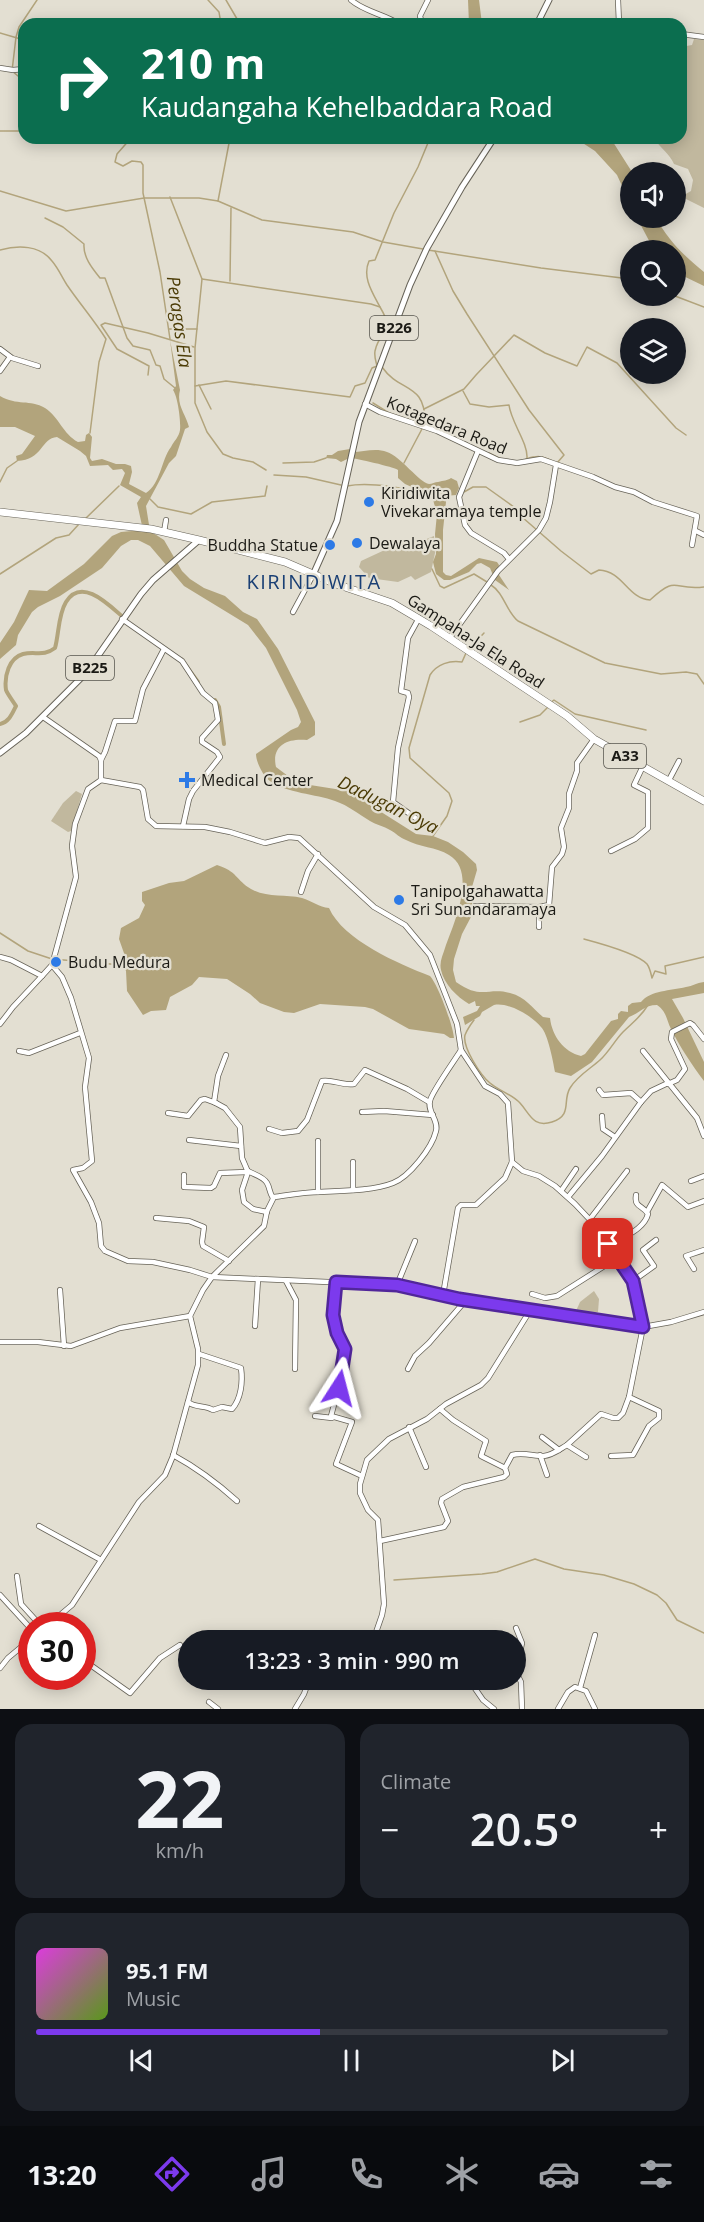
<!DOCTYPE html>
<meta charset="utf-8">
<style>
:root{--surface:#171b24;--page:#20242c;--text:#f1f3f6;--muted:#9ea1a6;--line:#363941;--accent:#7c3aed}
body{margin:0;font-family:"Open Sans",sans-serif;background:var(--page);color:var(--text);height:100vh;display:flex;flex-direction:column;font-size:22px;white-space:nowrap}
*{box-sizing:border-box;margin:0}
p{font-size:20px;color:var(--muted)}
.icon{flex:none;width:33px;height:33px;fill:none;stroke:currentColor;stroke-width:2;stroke-linecap:round;stroke-linejoin:round}
.map{position:relative;height:1709px;overflow:hidden}
.panel{display:flex;flex-direction:column;gap:15px;padding:15px;background:#0d0f14;flex:1}
.panel>*{flex:none}
.guide{position:absolute;left:18px;top:18px;width:669px;height:126px;border-radius:18px;box-shadow:0 3px 15px #0003;background:#0b6e4f;color:#fff;overflow:hidden}
.controls{position:absolute;left:620px;top:162px;display:grid;gap:12px}
.controls a{display:grid;place-items:center;width:66px;height:66px;border-radius:50%;background:var(--surface);box-shadow:0 3px 15px #0003;font-size:30px}
.speed{position:absolute;left:18px;top:1612px;display:flex;gap:12px;font-size:30px;font-weight:700;text-align:center}
.speed>*{display:grid;place-content:center;width:78px;height:78px;border-radius:50%;background:var(--surface);box-shadow:0 3px 15px #0003;line-height:1}
.speed .limit{border:9px solid #d22;background:#fff;color:#111}
.pin{position:absolute;display:grid;place-items:center;width:51px;height:51px;color:#fff;margin:-26px;border-radius:12px;box-shadow:0 3px 9px #0006}
.me{position:absolute;width:66px;margin:-33px;rotate:9deg;stroke-linejoin:round;filter:drop-shadow(0 0 4px #0008)}
.turn{display:flex;align-items:center;gap:21px;height:126px;padding:0 24px;font-size:27px}
.turn .icon{width:78px;height:78px;stroke-width:2.5}
.turn b{display:block;font-size:42px;line-height:51px}
.big{font-size:45px;font-weight:600;line-height:1.1}
.panel .card{flex:1;display:flex;flex-direction:column;justify-content:center;gap:9px;min-width:0;padding:0 21px;border-radius:18px;background:var(--page)}
.panel .dial{align-items:center;gap:0}
.dial b{font-size:78px;line-height:1}
.song{display:flex;align-items:center;gap:18px}
.cover{width:72px;height:72px;border-radius:9px;background:linear-gradient(135deg,hsl(300 70% 55%),hsl(90 70% 35%))}
.played{height:6px;border-radius:3px;background:linear-gradient(90deg,var(--accent) 45%,var(--line) 45%)}
.keys{display:flex;justify-content:space-around;direction:ltr}
.heat{display:flex;justify-content:space-between;align-items:center;font-size:33px;direction:ltr}
.panel .tiles{flex:1;display:grid;gap:15px;grid-template-columns:1fr 1fr}
.card:last-child{grid-column:span 2}
.trip{position:absolute;left:178px;top:1630px;width:348px;height:60px;border-radius:30px;background:var(--surface);box-shadow:0 3px 15px #0003;font-weight:600;line-height:60px;text-align:center}
.tab-bar{display:flex;height:96px;justify-content:space-around;align-items:center;background:#090b0e;color:var(--muted)}
.tab-bar .icon{width:42px;height:42px}
.tab-bar .active{color:var(--accent)}
.tab-bar b{font-size:27px;color:var(--text)}
.map>svg:first-child{display:block}
.green{fill:#c1b89e}
.water{fill:#b2a47c}
.lines{fill:none;stroke-linecap:round;stroke-linejoin:round}
.stream{stroke:#b2a47c;stroke-width:1.5}
.canal{stroke:#b2a47c;stroke-width:4}
.minor-casing{stroke:#676358;stroke-width:6}
.major-casing{stroke:#676358;stroke-width:7}
.highway-casing{stroke:#676358;stroke-width:8}
.minor{stroke:#fff;stroke-width:4.5}
.major{stroke:#fff;stroke-width:5}
.highway{stroke:#fff;stroke-width:7}
.route-casing{stroke:#51269a;stroke-width:15}
.route{stroke:#7c3aed;stroke-width:10}
.poi-dot{fill:#2d7ae6;stroke:#e3dfd2;stroke-width:2}
.labels{text-anchor:middle;stroke-width:4.5;stroke-linejoin:round;paint-order:stroke}
.shield{fill:#e3dfd2;stroke:#57554e;stroke-width:1.5}
.shield-label{font-size:15px;font-weight:bold;fill:#1b1a15}
.street-label{font-size:16px;fill:#1b1a15;stroke:#e3dfd2}
.poi-label{font-size:16px;fill:#1b1a15;stroke:#e3dfd2;text-anchor:start}
.water-label{font-size:18px;font-style:italic;fill:#4b3b05;stroke:#e3dfd2}
.quarter-label{font-size:20px;letter-spacing:1.5px;fill:#1a3f74;stroke:#e3dfd2}
</style>
<div class="map">
<svg width="704" height="1709" viewBox="0 0 704 1709">
<rect width="100%" height="100%" fill="#e3dfd2"/>
<g class="green">
<path d="M694,39L704,40V208L684,198V195L691,191L693,180L688,169L674,164C670,154 660,148 654,138H681V47L692,45Z"/>
<polygon points="434,536 435,553 431,572 415,580 411,576 398,582 369,578 359,567 361,561 389,548 415,548 424,540"/>
<polygon points="76,791 82,794 71,831 68,832 51,821 63,803"/>
<polygon points="594,1291 599,1299 598,1312 583,1314 576,1311 580,1302"/>
</g>
<g class="water">
<polygon points="468,0 479,0 482,24 469,24"/>
<polygon points="575,138 609,138 613,142 632,172 630,172 630,203 617,175 595,151"/>
<path d="M637,218H656C668,240 684,256 704,272V286L675,272V250H654Z"/>
<path d="M170,340L180,390C176,405 186,414 189,427L185,429L176,456L169,463L146,506L150,531L164,540L182,571L190,579L204,588L225,596L243,612L257,619L278,649L315,722V735L307,740C288,738 271,745 276,767L288,776L310,785L348,791L416,834L433,836L448,842L463,852L476,864L477,870L472,887V915L462,934L454,959L453,970L456,982C481,1000 488,987 510,993C526,997 532,1008 543,1017L550,1018C552,1036 564,1052 581,1056L585,1054L611,1021L618,1019V1014L621,1011L628,1012V1006L632,1003L641,1002C651,990 670,991 686,987C693,986 696,983 704,982V993L672,999L683,1018L704,1062V1081C692,1065 680,1047 671,1029C666,1019 667,1012 657,1005C644,1005 640,1013 629,1017L592,1062L571,1076L555,1072C553,1061 548,1034 541,1027C532,1016 509,1002 494,1005C490,1007 486,1010 482,1012L480,1016L465,1025L463,1017L477,1011L480,1006H476L475,1001L469,1004C457,997 444,984 441,970C439,962 443,955 445,948C453,925 478,872 449,855C436,847 419,847 406,840C400,838 396,833 390,830C384,826 376,825 370,821C357,813 349,806 335,801C316,794 286,793 270,781C263,776 256,762 256,754L291,730L298,727L301,722L297,710L266,648L248,625L184,586L150,546L138,540H131L121,546L102,568L60,596L38,607L32,612L18,635L16,645L0,659V643L14,622L29,590L47,591L84,564L112,536L121,532L143,530L137,503L141,497L120,485L125,473L122,469L113,470L108,465L90,466L86,456L80,451L57,437C41,438 43,460 17,461L16,456L22,454L35,436L15,427H0V396C17,406 30,399 45,408C59,417 63,434 78,442L85,441L86,435L89,433L92,437L90,458L92,461L102,459L116,464H125L131,466L132,472L129,484L146,493C161,483 161,460 171,447C174,441 179,437 180,430C181,422 178,397 173,390L176,386Z"/>
<path d="M350,449L349,452C362,453 374,447 387,452C400,456 420,483 429,484C432,484 435,482 438,482C444,480 447,481 451,478L457,481L459,488L456,495L445,496L446,502L443,530V572L446,575L451,576L479,558L497,562L499,565L497,572L509,590L495,580L490,568L481,563L477,564L469,572L450,580H444L436,574L433,562L436,554L435,534L437,514L432,496L405,484L398,478V470C394,467 355,458 350,458C346,459 344,461 341,462L336,459L326,458L327,455H332L338,451Z"/>
<path d="M217,865C237,871 236,880 251,889C267,898 285,894 302,898C312,901 319,907 329,908C343,940 399,964 430,976C438,985 453,1025 454,1038H450L444,1034L409,1029L373,1009L365,1007L320,1004L294,1013L284,1012L260,1003L250,994L227,979L199,977L192,985L170,997L166,1010L151,1011L143,1015L127,991L126,971L121,961L125,956L119,939L121,928L139,918L145,905L142,901V892L169,883L184,881Z"/>
</g>
<g class="lines">
<g class="stream">
<polyline points="208,0 219,12 221,24"/>
<polyline points="226,0 240,24"/>
<polyline points="0,33 24,40"/>
<polyline points="24,75 18,76 12,71 16,37 19,27 37,0"/>
<polyline points="0,131 24,131"/>
<polyline points="109,138 111,138"/>
<polyline points="131,138 117,154 115,162 123,166 132,161 141,162 143,165 143,193 160,272 170,339"/>
<polyline points="0,191 66,211 144,198 199,198 218,201 230,138"/>
<polyline points="170,197 202,279 195,348 195,403 207,432 223,454 233,458 253,462 266,470"/>
<polyline points="218,201 262,220 353,232 383,242 423,249"/>
<path d="M45,218L63,227L84,244C83,257 92,268 100,278H105L127,338L133,346L150,350L156,365L160,366L164,379L175,388"/>
<path d="M0,250C18,245 40,245 52,261C58,268 62,277 67,285C80,304 94,320 106,339L99,362L90,433"/>
<polyline points="428,250 541,268 630,279"/>
<polyline points="435,251 453,291 467,314 529,410 564,455 557,463"/>
<polyline points="230,281 231,208"/>
<polyline points="675,296 704,307"/>
<path d="M380,307C372,292 362,277 369,261L375,260L394,213L418,167L430,138"/>
<polyline points="169,329 197,329"/>
<path d="M382,367C400,393 425,382 425,422"/>
<polyline points="148,375 149,366 117,349 101,325 105,323 148,333 194,347"/>
<polyline points="199,385 211,409"/>
<path d="M195,386L226,381L350,397L355,386L365,383L372,368L377,366C376,361 374,357 375,351C380,327 397,336 380,307L371,304L202,279"/>
<path d="M463,391L470,404L489,407L509,405C511,422 528,443 527,458"/>
<polyline points="373,403 389,413 435,428"/>
<polyline points="424,409 464,389 476,375 514,335 545,353 577,366 587,347 617,363 676,428 686,435"/>
<polyline points="489,453 501,459"/>
<path d="M526,459C536,456 542,455 552,461"/>
<polyline points="283,463 314,462 326,458"/>
<polyline points="404,463 423,427"/>
<polyline points="274,475 306,477 341,485"/>
<polyline points="0,482 7,468 17,461"/>
<path d="M347,486C367,482 413,487 430,498"/>
<path d="M464,492L473,487H486L514,507L522,517L561,551L591,574L599,570C623,571 628,599 650,600C678,574 672,591 704,587"/>
<polyline points="150,499 158,507 191,514 212,502 265,496 267,486"/>
<polyline points="85,519 119,486"/>
<polyline points="432,569 440,586 444,588 474,574 487,582"/>
<polyline points="0,574 56,538 69,535 79,524"/>
<path d="M491,585C504,593 506,611 518,621L605,663L661,674L686,672L697,674L704,684"/>
<polyline points="470,648 484,633"/>
<polyline points="550,703 554,700 575,714 646,730"/>
<polyline points="520,722 540,715 548,707"/>
<path d="M433,836L447,816L452,801L449,793L410,758L409,748L430,675C437,664 450,660 462,662L466,653"/>
<polyline points="0,933 28,951 52,959 122,965"/>
<path d="M584,939C599,943 637,953 647,964C650,968 651,974 652,978L655,971L666,974L665,966L704,957"/>
<path d="M474,1020C471,1024 467,1030 465,1035C462,1047 481,1076 490,1083C499,1091 512,1094 520,1103C530,1114 533,1128 552,1122C573,1115 562,1101 570,1088C577,1076 590,1069 600,1060C609,1052 615,1040 623,1032C633,1022 640,1018 648,1005"/>
<polyline points="394,1580 482,1574 497,1572 535,1559 564,1569 604,1575 634,1584 657,1595 666,1603 677,1620 704,1633"/>
</g>
<g class="canal">
<polyline points="181,659 198,682"/>
<polyline points="215,700 219,707 224,744"/>
<path d="M0,724C9,722 12,714 16,706C13,701 8,695 6,690C4,676 9,658 23,654C36,651 43,657 55,648C59,634 58,615 66,602C82,576 110,606 124,618"/>
</g>
<g class="minor-casing">
<g id="minor">
<path d="M351,0C365,12 384,14 399,24"/>
<polyline points="618,0 619,23"/>
<polyline points="422,24 420,16 428,0"/>
<polyline points="613,24 627,24"/>
<polyline points="681,34 704,37"/>
<polyline points="0,68 13,70 24,69"/>
<polyline points="0,349 12,358 38,366"/>
<polyline points="0,371 10,357"/>
<polyline points="365,404 380,412 437,431 498,460 517,463 541,459 593,477 615,487 634,492 653,502 697,516 692,545"/>
<polyline points="478,451 459,497 465,525 471,533 504,553 509,559"/>
<polyline points="696,531 704,535"/>
<polyline points="164,532 166,520"/>
<polyline points="293,612 313,575"/>
<polyline points="419,618 408,638 401,691 408,693 409,697 398,748 393,802 431,829"/>
<polyline points="122,619 182,661 203,693 215,703 218,720 202,738 202,742 217,752 220,757 193,791 189,799 183,826"/>
<polyline points="449,639 498,571 539,530 546,518 550,502 556,465"/>
<polyline points="43,717 99,756 101,760 101,780"/>
<polyline points="101,760 105,752 115,721 135,721 143,689 164,649"/>
<polyline points="101,780 140,787 143,790 148,819 156,826 205,827 230,832 265,843 289,837 299,838 374,907 405,925 430,955 457,1024 461,1050 485,1086 500,1094 508,1103 512,1162 523,1171 539,1176 555,1186 575,1204 592,1222 633,1281 643,1327"/>
<polyline points="669,780 679,761"/>
<polyline points="611,851 635,839 648,828 648,792 634,785 643,766"/>
<polyline points="301,892 308,871 318,854"/>
<polyline points="475,906 539,907 549,905 552,867 562,854 564,847 561,828 569,808 569,794 577,771 577,763 594,739"/>
<polyline points="539,927 539,907"/>
<polyline points="0,957 11,960 42,976 52,965 76,877 72,846 75,824 88,789 101,780"/>
<polyline points="52,965 62,977 71,998 89,1058 85,1087 92,1161 83,1168 73,1170 91,1202 99,1223 101,1246 105,1251 128,1261 153,1262 190,1270 212,1277 397,1285 459,1299 643,1327 671,1322 704,1312"/>
<polyline points="0,1024 13,1007 42,976"/>
<polyline points="19,1051 29,1053 80,1033"/>
<polyline points="643,1051 697,1118 704,1136"/>
<polyline points="226,1055 218,1076 214,1102 225,1108 240,1127 242,1158 248,1172 242,1190 244,1202 253,1209 267,1212"/>
<polyline points="668,1084 677,1080 685,1069 671,1039 672,1032 690,1023 693,1025 704,1039"/>
<polyline points="599,1090 603,1095 631,1093 641,1102"/>
<polyline points="362,1112 384,1111 433,1115"/>
<polyline points="168,1113 188,1116 201,1100 205,1099 216,1103"/>
<polyline points="602,1116 603,1129 615,1137"/>
<path d="M269,1129L282,1133L298,1131L307,1120L322,1081C332,1079 343,1086 354,1084L365,1070L407,1089L429,1102"/>
<polyline points="189,1140 241,1146"/>
<path d="M248,1171C253,1174 264,1177 267,1183C270,1188 269,1192 273,1198"/>
<polyline points="184,1175 184,1187 211,1188 214,1186 220,1173 247,1172"/>
<polyline points="691,1181 704,1176"/>
<polyline points="353,1190 353,1162"/>
<polyline points="561,1191 576,1169"/>
<polyline points="318,1192 318,1141"/>
<polyline points="568,1197 602,1156 641,1102 651,1091 668,1083"/>
<polyline points="647,1212 662,1185 688,1207 704,1201"/>
<polyline points="156,1218 189,1221 204,1227 202,1242 203,1246 229,1261"/>
<polyline points="590,1219 627,1171"/>
<path d="M610,1246C622,1237 644,1230 648,1214C643,1205 634,1208 636,1195"/>
<polyline points="694,1269 686,1256 704,1250"/>
<polyline points="286,1281 296,1300 295,1369"/>
<polyline points="633,1281 654,1266 643,1250 656,1240"/>
<polyline points="336,1282 333,1315 337,1333 345,1349 341,1379 331,1416 352,1422 336,1464 362,1476"/>
<polyline points="397,1285 415,1241"/>
<polyline points="60,1290 64,1346"/>
<polyline points="532,1294 545,1298 557,1296 617,1258"/>
<polyline points="443,1295 458,1208 461,1205 476,1205 505,1178 512,1162"/>
<polyline points="255,1326 258,1279"/>
<polyline points="0,1342 38,1342 71,1346 120,1328 190,1316"/>
<polyline points="408,1369 415,1356 429,1343 466,1300"/>
<path d="M188,1402C195,1408 205,1405 213,1410L222,1407L232,1409C241,1399 243,1382 241,1368L199,1354"/>
<polyline points="440,1409 453,1420 486,1441 481,1456 505,1468"/>
<polyline points="315,1416 332,1418"/>
<polyline points="409,1427 426,1467"/>
<polyline points="542,1437 559,1450"/>
<polyline points="567,1445 601,1414 613,1418 618,1418 623,1413 629,1397"/>
<path d="M173,1455C197,1468 217,1483 237,1501"/>
<polyline points="540,1455 547,1475"/>
<polyline points="611,1456 633,1455 649,1426 659,1418 659,1411 629,1397 643,1327"/>
<polyline points="39,1526 101,1560"/>
<path d="M380,1541L444,1527L448,1521L441,1503L442,1499L463,1487L504,1477L507,1474L505,1468L512,1455C523,1452 533,1456 544,1456C553,1455 560,1449 567,1445L586,1457"/>
<polyline points="17,1576 21,1604 41,1626"/>
<polyline points="0,1595 32,1630"/>
<path d="M47,1626L72,1605L139,1502L165,1475L173,1456L198,1365V1349L190,1316L203,1290L212,1277L264,1226L267,1211L274,1197C289,1195 305,1192 320,1192C341,1191 373,1191 393,1183C409,1177 432,1148 436,1131C439,1120 427,1112 430,1101C431,1093 455,1060 461,1050"/>
<polyline points="516,1628 522,1643 520,1652 516,1654"/>
<polyline points="373,1641 382,1615 384,1604 378,1520 368,1510 360,1493 360,1484 367,1460 389,1439 427,1419 446,1404 481,1385 488,1378 531,1309"/>
<polyline points="82,1659 130,1693 160,1658 180,1645"/>
<polyline points="0,1668 8,1658 32,1638"/>
<polyline points="516,1672 521,1682 522,1709"/>
<polyline points="474,1687 483,1700 494,1709"/>
<polyline points="580,1688 595,1635"/>
<polyline points="209,1702 218,1709"/>
<polyline points="295,1709 304,1694 309,1680"/>
<polyline points="558,1709 568,1692 575,1687 586,1691 595,1709"/>
</g>
</g>
<g class="major-casing">
<g id="major">
<polyline points="537,24 549,0"/>
<polyline points="313,575 337,521 359,422 410,285 427,248 462,187 494,138"/>
<polyline points="0,753 26,733 86,673 141,594 153,580 199,540"/>
</g>
</g>
<g class="highway-casing">
<polyline id="highway" points="0,512 151,529 199,540 285,562 336,584 392,603 431,626 567,716 594,739 704,801"/>
</g>
<use href="#minor" class="minor"/>
<use href="#major" class="major"/>
<use href="#highway" class="highway"/>
</g>
<g class="lines">
<g class="route-casing">
<polyline id="route" points="339,1388 345,1349 337,1333 333,1315 336,1282 397,1285 459,1299 643,1327 633,1281 608,1244"/>
</g>
<use href="#route" class="route"/>
</g>
<g class="poi-dot">
<circle cx="369" cy="502" r="6"/>
<circle cx="357" cy="543" r="6"/>
<circle cx="330" cy="545" r="6"/>
<path d="M184 771h6v6h6v6h-6v6h-6v-6h-6v-6h6z"/>
<circle cx="399" cy="900" r="6"/>
<circle cx="56" cy="962" r="6"/>
</g>
<g class="labels">
<g class="shield">
<rect x="370" y="316" width="48" height="24" rx="4.5"/>
<rect x="66" y="656" width="48" height="24" rx="4.5"/>
<rect x="604" y="744" width="42" height="24" rx="4.5"/>
</g>
<g class="shield-label">
<text x="394" y="333">B226</text>
<text x="90" y="673">B225</text>
<text x="625" y="761">A33</text>
</g>
<g class="street-label">
<text transform="translate(447 425) rotate(22)" y="6">Kotagedara Road</text>
<text transform="translate(476 641) rotate(33)" y="6">Gampaha-Ja Ela Road</text>
</g>
<g class="poi-label">
<text x="381" y="499">Kiridiwita<tspan x="381" dy="18">Vivekaramaya temple</tspan></text>
<text x="369" y="549">Dewalaya</text>
<text x="318" y="551" text-anchor="end">Buddha Statue</text>
<text x="201" y="786">Medical Center</text>
<text x="411" y="897">Tanipolgahawatta<tspan x="411" dy="18">Sri Sunandaramaya</tspan></text>
<text x="68" y="968">Budu Medura</text>
</g>
<g class="water-label">
<text transform="translate(179 322) rotate(82)" y="6">Peragas Ela</text>
<text transform="translate(388 805) rotate(26)" y="6">Dadugan Oya</text>
</g>
<g class="quarter-label">
<text x="314" y="589">KIRINDIWITA</text>
</g>
</g>
</svg>
<div class="controls">
<a><svg class="icon" aria-label="sound" viewBox="0 0 24 24"><path d="M4 9h4l5-4v14l-5-4H4zM17 9q2 3 0 6"/></svg></a>
<a><svg class="icon" aria-label="search" viewBox="0 0 24 24"><circle cx="10" cy="10" r="6"/><path d="M15 15l6 6"/></svg></a>
<a><svg class="icon" aria-label="layers" viewBox="0 0 24 24"><path d="M12 4l9 5-9 5-9-5zM3 14l9 5 9-5"/></svg></a>
</div>
<div class="speed"><div class="limit">30</div></div>
<div class="pin" style="left:608px;top:1244px;background:#d93025"><svg class="icon" aria-label="arrive" viewBox="0 0 24 24"><path d="M6 21V4h12l-3 4 3 4H6"/></svg></div>
<svg class="me" style="left:339px;top:1388px" viewBox="-20 -20 40 40"><path d="M0-17L14 15 0 8-14 15z" fill="#7c3aed" stroke="#fff" stroke-width="4"/></svg>
<div class="trip">13:23 · 3 min · 990 m</div>
<div class="guide">
<div class="turn"><svg class="icon" aria-label="right" viewBox="0 0 24 24"><path d="M7 20v-9h11M14 6l5 5-5 5"/></svg><div><b>210 m</b>Kaudangaha Kehelbaddara Road</div></div>
</div>
</div>
<section class="panel">
<div class="tiles">
<div class="card dial"><b>22</b><p>km/h</p></div>
<div class="card"><p>Climate</p>
<div class="heat"><a>−</a><b class="big">20.5°</b><a>+</a></div>
</div>
<div class="card">
<div class="song"><i class="cover"></i><div><b>95.1 FM</b><p>Music</p></div></div>
<div class="played"></div>
<div class="keys"><svg class="icon" aria-label="previous" viewBox="0 0 24 24"><path d="M18 5L8 12l10 7zM5 5v14"/></svg><svg class="icon" aria-label="pause" viewBox="0 0 24 24"><path d="M8 5v14M16 5v14"/></svg><svg class="icon" aria-label="next" viewBox="0 0 24 24"><path d="M6 5l10 7-10 7zM19 5v14"/></svg></div>
</div>
</div>
</section>
<nav class="tab-bar">
<b>13:20</b>
<svg class="icon active" aria-label="directions" viewBox="0 0 24 24"><path d="M12 3l9 9-9 9-9-9zM9 14v-3h6M13 9l2 2-2 2"/></svg>
<svg class="icon" aria-label="music" viewBox="0 0 24 24"><path d="M9 18V5l10-2v13"/><circle cx="6" cy="18" r="3"/><circle cx="16" cy="16" r="3"/></svg>
<svg class="icon" aria-label="phone" viewBox="0 0 24 24"><path d="M5 4h4l2 5-3 2q2 4 5 5l2-3 5 2v4C11 20 4 13 5 4z"/></svg>
<svg class="icon" aria-label="climate" viewBox="0 0 24 24"><path d="M12 3v18M4 7l16 10M4 17L20 7"/></svg>
<svg class="icon" aria-label="car" viewBox="0 0 24 24"><path d="M5 17H2v-5l4-1 3-4h7l3 4 3 1v5h-3M9 17h6M6 11h13"/><circle cx="7" cy="17" r="2"/><circle cx="17" cy="17" r="2"/></svg>
<svg class="icon" aria-label="filters" viewBox="0 0 24 24"><path d="M4 7h16M4 17h16"/><circle cx="9" cy="7" r="2"/><circle cx="15" cy="17" r="2"/></svg>
</nav>
